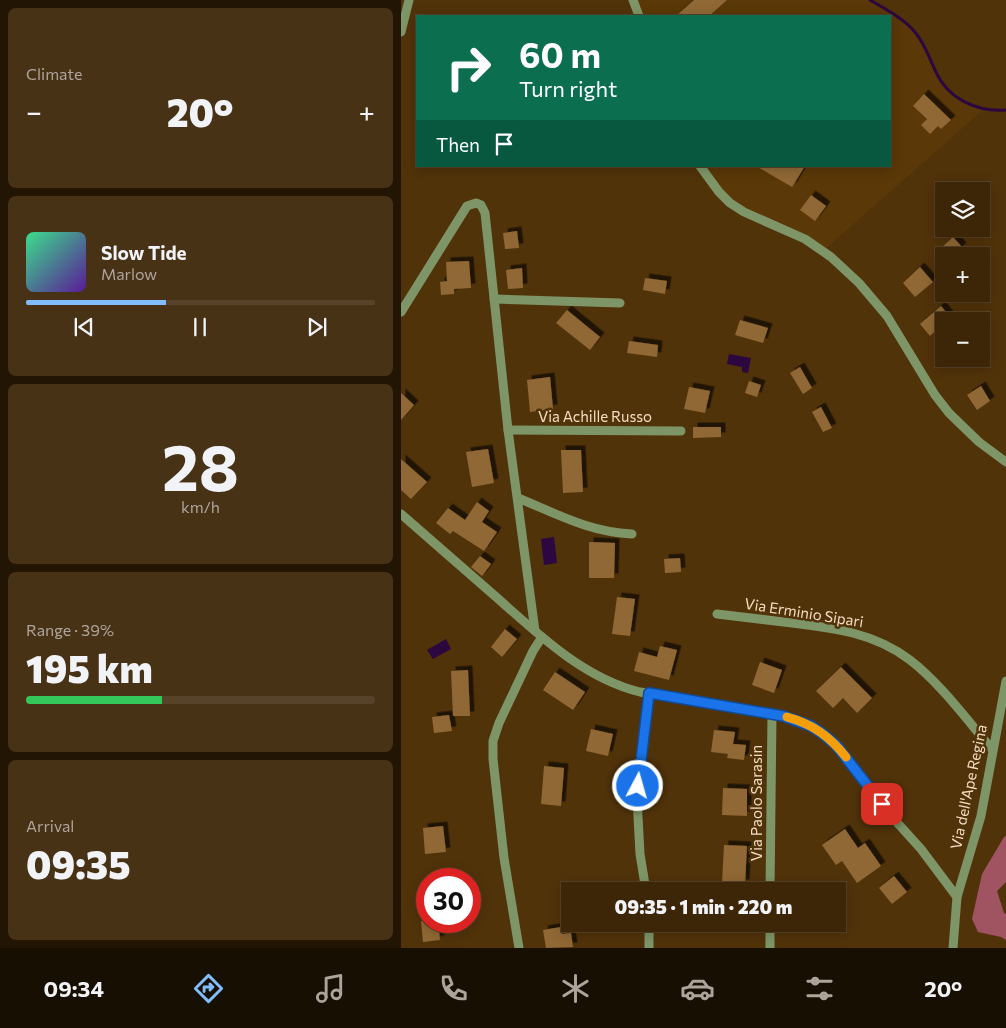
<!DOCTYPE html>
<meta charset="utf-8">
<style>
:root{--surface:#3d2608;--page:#483216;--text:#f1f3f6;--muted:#ada59c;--line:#564329;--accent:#81bdfa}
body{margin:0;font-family:Commissioner,sans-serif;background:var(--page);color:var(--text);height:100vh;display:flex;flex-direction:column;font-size:19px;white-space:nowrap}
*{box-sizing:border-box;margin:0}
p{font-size:16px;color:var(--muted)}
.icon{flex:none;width:28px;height:28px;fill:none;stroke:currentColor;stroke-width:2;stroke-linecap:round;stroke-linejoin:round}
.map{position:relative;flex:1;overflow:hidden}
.details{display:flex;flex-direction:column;gap:8px;padding:8px;background:#221504;width:401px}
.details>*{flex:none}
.top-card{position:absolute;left:15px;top:15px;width:475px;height:152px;border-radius:0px;box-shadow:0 2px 12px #0003,0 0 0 1px var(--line);background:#0b6e4f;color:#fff;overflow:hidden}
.fabs{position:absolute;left:534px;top:182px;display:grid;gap:10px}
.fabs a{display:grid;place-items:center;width:55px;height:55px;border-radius:0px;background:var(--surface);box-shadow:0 2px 12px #0003,0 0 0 1px var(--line);font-size:25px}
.speed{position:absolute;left:15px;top:868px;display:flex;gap:10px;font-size:25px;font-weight:700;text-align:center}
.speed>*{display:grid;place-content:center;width:65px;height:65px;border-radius:50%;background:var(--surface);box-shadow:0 2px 12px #0003,0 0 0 1px var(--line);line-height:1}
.speed .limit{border:8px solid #d22;background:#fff;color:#111}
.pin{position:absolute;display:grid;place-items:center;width:42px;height:42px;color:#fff;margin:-21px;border-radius:10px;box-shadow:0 2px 8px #0006}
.me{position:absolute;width:55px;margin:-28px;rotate:6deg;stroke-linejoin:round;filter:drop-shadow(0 0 4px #0008)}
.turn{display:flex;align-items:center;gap:18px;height:105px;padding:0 20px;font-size:22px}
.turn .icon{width:65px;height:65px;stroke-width:2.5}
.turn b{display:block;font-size:35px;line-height:42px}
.then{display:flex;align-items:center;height:48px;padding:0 20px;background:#0003;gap:10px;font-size:19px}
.big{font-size:38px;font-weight:800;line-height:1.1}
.details .card{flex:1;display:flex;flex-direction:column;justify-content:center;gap:8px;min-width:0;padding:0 18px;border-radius:8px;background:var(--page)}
.details .dial{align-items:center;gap:0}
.dial b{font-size:65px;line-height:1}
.song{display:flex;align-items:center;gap:15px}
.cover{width:60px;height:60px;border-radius:8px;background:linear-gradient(135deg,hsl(150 70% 55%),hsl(270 70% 35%))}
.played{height:5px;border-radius:2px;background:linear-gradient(90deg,var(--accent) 40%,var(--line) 40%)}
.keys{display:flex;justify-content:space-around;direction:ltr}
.heat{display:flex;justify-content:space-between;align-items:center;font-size:28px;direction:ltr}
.charge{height:8px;border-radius:4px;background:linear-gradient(90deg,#34c759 39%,var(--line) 0)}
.trip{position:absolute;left:160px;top:882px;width:285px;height:50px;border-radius:0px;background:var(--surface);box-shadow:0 2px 12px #0003,0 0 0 1px var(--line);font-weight:800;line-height:50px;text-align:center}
.tab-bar{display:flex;height:80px;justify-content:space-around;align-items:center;background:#180f03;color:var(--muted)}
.tab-bar .icon{width:35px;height:35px}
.tab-bar .selected{color:var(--accent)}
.tab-bar b{font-size:22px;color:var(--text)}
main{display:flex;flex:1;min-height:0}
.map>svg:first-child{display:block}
.built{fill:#5a3807}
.forest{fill:#a05462}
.water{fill:#2c0740}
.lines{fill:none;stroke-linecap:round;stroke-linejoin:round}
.stream{stroke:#2c0740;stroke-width:3}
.building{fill:#906734;filter:url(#shadow)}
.minor{stroke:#7e9667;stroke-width:9}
.route-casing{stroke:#114b97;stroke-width:12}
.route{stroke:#1a73e8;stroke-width:9}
.slow{stroke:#f59e0b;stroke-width:9}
.labels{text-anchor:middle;stroke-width:5;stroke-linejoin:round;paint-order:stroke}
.street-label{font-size:15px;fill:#f2dbc1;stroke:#51330a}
</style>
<main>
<section class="details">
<div class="card"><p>Climate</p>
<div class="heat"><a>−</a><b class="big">20°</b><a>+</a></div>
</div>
<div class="card">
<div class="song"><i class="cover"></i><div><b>Slow Tide</b><p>Marlow</p></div></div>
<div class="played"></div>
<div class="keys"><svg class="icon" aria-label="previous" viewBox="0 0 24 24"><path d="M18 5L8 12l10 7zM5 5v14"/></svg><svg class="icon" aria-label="pause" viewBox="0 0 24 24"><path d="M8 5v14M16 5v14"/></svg><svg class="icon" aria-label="next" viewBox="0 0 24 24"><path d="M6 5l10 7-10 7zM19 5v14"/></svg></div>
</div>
<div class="card dial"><b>28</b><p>km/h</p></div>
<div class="card"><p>Range · 39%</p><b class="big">195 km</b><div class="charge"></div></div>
<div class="card"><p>Arrival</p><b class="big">09:35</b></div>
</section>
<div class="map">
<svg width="605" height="948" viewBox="0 0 605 948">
<defs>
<filter id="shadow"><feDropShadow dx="4.5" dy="-4.5" stdDeviation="0" flood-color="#0009"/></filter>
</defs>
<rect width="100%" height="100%" fill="#51330a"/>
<polygon class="built" points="229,0 469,0 513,30 520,39 535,73 553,95 583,109 422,251 343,212 318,192 301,166 489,166 489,16 236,16"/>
<polygon class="forest" points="605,836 605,882 596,891 603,913 605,914 605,940 600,937 577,932 571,919 581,874 603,837"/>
<g class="water">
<polygon points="328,354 350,358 347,373 341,372 341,367 326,364"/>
<polygon points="153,537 156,563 143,565 140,539"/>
<polygon points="45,639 50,649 32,659 26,650"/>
</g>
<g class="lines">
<path class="stream" d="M469,0C484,9 502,18 513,31C524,43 528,58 535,72C547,99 576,112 605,110"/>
</g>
<g class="building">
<polygon points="293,0 326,0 308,16 275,16"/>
<polygon points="523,94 550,120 540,129 537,126 529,134 520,125 526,119 512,106"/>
<polygon points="355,166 404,166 391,187"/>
<polygon points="410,195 425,206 414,221 399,210"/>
<polygon points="116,231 118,248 104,249 102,233"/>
<polygon points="552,237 561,247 551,256 548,256 540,248"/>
<polygon points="68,261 70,288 53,289 53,294 40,295 39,282 46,281 45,262"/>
<polygon points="519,267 532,282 514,297 502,283"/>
<polygon points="121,268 122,288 107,289 105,270"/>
<polygon points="244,278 266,281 264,294 242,290"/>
<polygon points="540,306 550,318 546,321 542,321 542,324 529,336 519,324"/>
<polygon points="166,310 199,337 189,350 155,323"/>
<polygon points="339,320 367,328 362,343 334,335"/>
<polygon points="228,341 257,345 256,357 226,353"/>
<polygon points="399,367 411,388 402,394 389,373"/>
<polygon points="149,377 152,409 129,412 126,380"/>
<polygon points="348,381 360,385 356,397 344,393"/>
<polygon points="580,386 589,401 576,410 566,395"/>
<polygon points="288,387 309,391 304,413 283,409"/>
<polygon points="0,393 13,405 0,420"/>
<polygon points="420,407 431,428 422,432 411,412"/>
<polygon points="292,427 320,427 320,437 292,438"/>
<polygon points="87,449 93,483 71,487 65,452"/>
<polygon points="160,450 180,450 182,492 162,493"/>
<polygon points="0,459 26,482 10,499 0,490"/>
<polygon points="76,502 88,511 81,522 96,532 83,551 52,531 49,534 35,523 47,508 64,520"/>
<polygon points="188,542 214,543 213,578 188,578"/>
<polygon points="79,556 90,564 81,576 70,567"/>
<polygon points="279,558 280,572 264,573 263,559"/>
<polygon points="216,597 234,599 229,636 211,634"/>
<polygon points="104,629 116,639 101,657 90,647"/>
<polygon points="259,646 276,650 268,680 233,671 238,652 256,657"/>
<polygon points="359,662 381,670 373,693 351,685"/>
<polygon points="440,667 471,698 456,713 442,698 432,708 415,691"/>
<polygon points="67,670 69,716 52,716 50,671"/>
<polygon points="154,672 184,692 172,710 142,690"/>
<polygon points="48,715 51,731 33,733 31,717"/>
<polygon points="190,729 212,734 207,756 185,751"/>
<polygon points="313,730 334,732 332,744 345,745 343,760 326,758 327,754 310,752"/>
<polygon points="143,766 163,768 160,806 140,804"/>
<polygon points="322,788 346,789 346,816 321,815"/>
<polygon points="42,826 45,852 24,854 22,828"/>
<polygon points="444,829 457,848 464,843 480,866 456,883 441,861 435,865 421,845"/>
<polygon points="323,845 346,846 344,884 321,883"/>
<polygon points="493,876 506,892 491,904 478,888"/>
<polygon points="20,921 37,921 39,940 22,942"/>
<polygon points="160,927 161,934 170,933 172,947 145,948 142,930"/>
</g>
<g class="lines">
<g class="minor">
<polyline points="232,0 238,16"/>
<polyline points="0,32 8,0"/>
<polyline points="299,166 318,192 329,203 343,212 404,239 430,257 458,283 486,316 534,395 548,413 578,442 605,462"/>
<polyline points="93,299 219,303"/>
<polyline points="0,312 66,206 75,203 80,205 84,213 107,430 134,631"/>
<polyline points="107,430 280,431"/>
<path d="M117,498C156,514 188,532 231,534"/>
<path d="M0,514C31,541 63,569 94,596C137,634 182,678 239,692L382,716L398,721L417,730L435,745L492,818L520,849L556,897"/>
<path d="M316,614C341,617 366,620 391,623C433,628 474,633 509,660C539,683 566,720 591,749"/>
<polyline points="245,891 239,854 236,798 248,693"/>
<polyline points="369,891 371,714"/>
<polyline points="248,924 248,948"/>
<polyline points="118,948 103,858 92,759 92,741 98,723 132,651 141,637"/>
<polyline points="369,948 369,924"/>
<polyline points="552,948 556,897 580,816 605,681"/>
</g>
</g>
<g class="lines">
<g class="route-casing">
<polyline id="route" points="237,786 248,693 382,716 410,726 422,734 435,745 481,804"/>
</g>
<use href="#route" class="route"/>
<path class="slow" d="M386,717C412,724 429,737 445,757"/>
</g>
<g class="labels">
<g class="street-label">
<text x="194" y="422">Via Achille Russo</text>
<text transform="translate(403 613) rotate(9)" y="5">Via Erminio Sipari</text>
<text transform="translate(568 787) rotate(-78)" y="5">Via dell'Ape Regina</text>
<text transform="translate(356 803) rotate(-90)" y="5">Via Paolo Sarasin</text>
</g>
</g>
</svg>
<div class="fabs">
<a><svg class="icon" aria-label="layers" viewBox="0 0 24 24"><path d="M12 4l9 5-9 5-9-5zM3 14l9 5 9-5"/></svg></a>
<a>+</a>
<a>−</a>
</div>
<div class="speed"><div class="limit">30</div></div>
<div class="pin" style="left:481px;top:804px;background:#d93025"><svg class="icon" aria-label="arrive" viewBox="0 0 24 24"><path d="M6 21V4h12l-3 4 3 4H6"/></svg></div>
<svg class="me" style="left:237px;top:786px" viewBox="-20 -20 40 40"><circle r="17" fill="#1a73e8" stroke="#fff" stroke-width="3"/><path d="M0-11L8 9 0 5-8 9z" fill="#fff"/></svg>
<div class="trip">09:35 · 1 min · 220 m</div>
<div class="top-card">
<div class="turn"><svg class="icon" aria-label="right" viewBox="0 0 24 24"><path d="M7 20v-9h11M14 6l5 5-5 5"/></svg><div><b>60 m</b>Turn right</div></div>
<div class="then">Then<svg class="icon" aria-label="arrive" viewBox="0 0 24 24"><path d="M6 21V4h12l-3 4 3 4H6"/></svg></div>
</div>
</div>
</main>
<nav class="tab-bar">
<b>09:34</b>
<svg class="icon selected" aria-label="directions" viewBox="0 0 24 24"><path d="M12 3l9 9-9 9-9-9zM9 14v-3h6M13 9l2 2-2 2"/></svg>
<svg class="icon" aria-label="music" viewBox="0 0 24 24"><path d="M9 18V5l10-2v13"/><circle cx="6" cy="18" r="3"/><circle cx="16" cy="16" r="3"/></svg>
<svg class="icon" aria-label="phone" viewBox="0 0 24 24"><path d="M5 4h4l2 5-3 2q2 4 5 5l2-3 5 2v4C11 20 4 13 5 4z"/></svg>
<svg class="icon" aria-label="climate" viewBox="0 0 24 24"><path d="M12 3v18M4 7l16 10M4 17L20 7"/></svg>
<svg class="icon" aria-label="car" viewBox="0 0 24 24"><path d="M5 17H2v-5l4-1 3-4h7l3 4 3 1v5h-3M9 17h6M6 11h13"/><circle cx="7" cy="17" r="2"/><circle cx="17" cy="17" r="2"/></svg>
<svg class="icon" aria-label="filters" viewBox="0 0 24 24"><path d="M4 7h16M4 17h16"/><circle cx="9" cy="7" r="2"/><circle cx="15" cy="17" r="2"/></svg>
<b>20°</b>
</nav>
